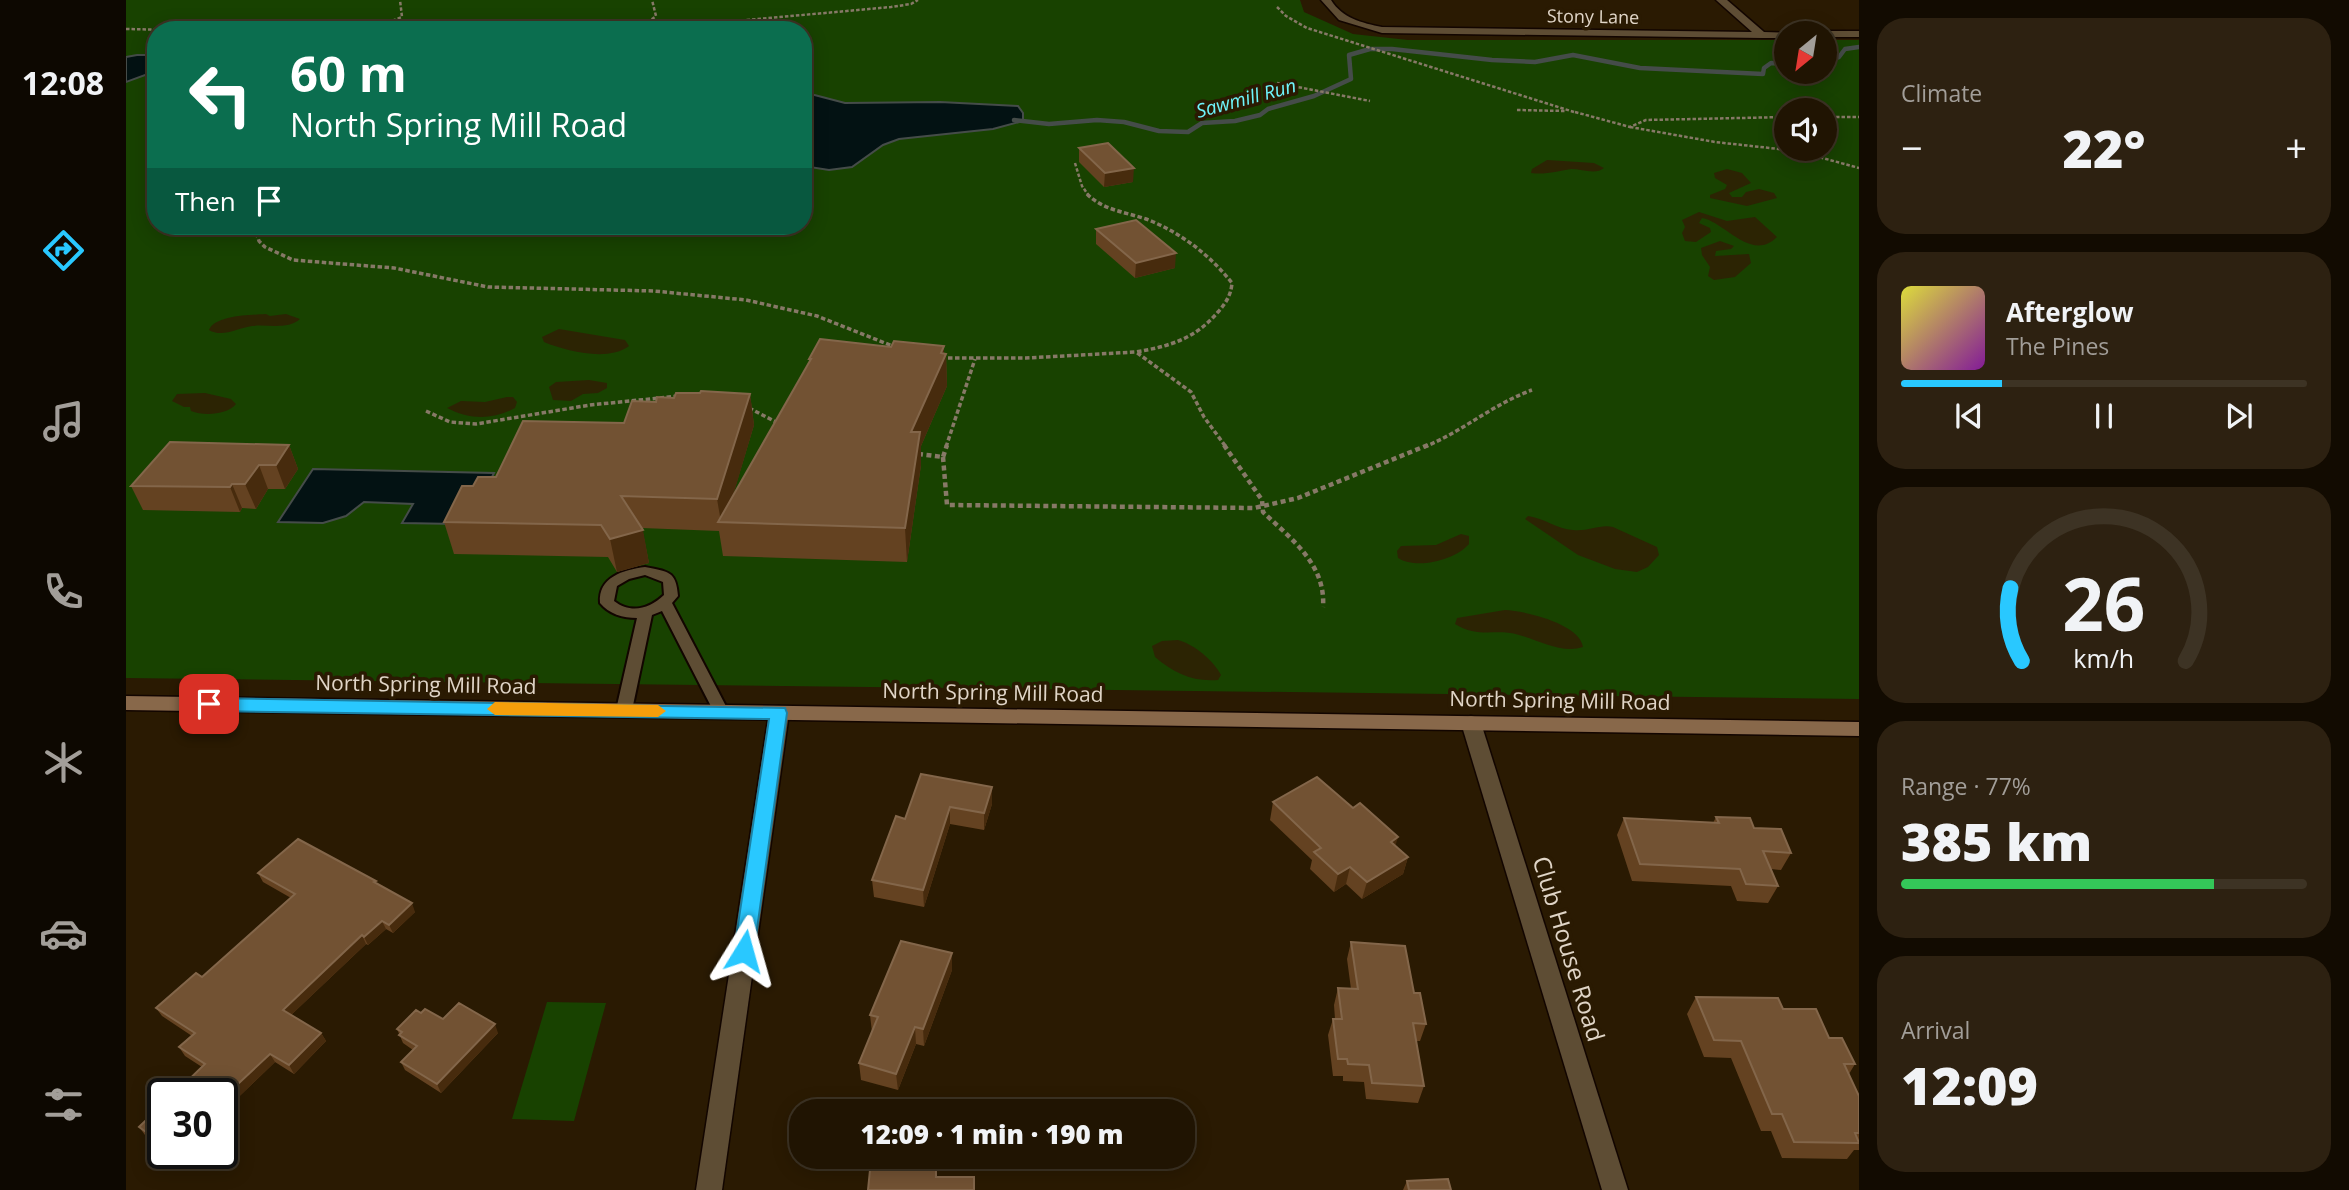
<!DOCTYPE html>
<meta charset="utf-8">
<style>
:root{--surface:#201402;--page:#2d2111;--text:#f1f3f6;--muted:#a29e99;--line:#3d3324;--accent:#29c8ff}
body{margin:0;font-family:"Open Sans",sans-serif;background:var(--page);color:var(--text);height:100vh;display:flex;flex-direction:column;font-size:26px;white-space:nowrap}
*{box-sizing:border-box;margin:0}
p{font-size:23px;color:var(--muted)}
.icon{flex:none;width:38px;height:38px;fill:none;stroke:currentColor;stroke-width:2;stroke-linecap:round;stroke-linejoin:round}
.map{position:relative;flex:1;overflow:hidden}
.panel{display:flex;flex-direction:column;gap:18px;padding:18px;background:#120b01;width:490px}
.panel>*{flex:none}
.top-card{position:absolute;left:21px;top:21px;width:665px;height:214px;border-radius:28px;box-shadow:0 4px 18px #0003,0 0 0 2px var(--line);background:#0b6e4f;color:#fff;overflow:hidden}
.needle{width:46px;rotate:210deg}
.buttons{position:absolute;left:1648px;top:21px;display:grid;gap:14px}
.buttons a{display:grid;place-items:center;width:63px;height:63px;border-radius:50%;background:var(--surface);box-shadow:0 4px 18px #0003,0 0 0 2px var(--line);font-size:35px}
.speed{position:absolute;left:21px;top:1078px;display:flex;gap:14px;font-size:35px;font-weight:700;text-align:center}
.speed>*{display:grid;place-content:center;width:91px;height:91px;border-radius:50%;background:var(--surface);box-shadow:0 4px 18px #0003,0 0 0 2px var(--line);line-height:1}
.speed .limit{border:4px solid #111;border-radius:10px;background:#fff;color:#111}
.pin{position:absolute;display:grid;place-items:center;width:60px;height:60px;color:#fff;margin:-30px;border-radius:14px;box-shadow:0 4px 10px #0006}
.me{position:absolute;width:77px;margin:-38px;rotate:8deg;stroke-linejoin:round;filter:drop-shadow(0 0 5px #0008)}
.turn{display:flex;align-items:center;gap:24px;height:147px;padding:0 28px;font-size:32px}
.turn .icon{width:91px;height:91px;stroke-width:2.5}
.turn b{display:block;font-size:49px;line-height:60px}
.then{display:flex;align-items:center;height:66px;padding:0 28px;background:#0003;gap:14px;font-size:26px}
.big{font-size:52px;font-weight:800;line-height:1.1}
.panel .tile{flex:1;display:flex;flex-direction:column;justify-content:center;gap:10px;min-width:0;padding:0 24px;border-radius:28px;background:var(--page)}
.panel .dial{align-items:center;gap:0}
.dial svg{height:182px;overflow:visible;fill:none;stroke:var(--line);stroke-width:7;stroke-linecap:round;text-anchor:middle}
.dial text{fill:var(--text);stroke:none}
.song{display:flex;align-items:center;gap:21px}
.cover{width:84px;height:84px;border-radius:10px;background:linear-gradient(135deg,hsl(60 70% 55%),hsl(290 70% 35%))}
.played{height:7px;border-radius:4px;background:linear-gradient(90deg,var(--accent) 25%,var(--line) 25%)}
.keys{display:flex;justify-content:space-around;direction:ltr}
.heat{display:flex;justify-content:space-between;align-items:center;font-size:38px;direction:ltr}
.charge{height:10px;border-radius:5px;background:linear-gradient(90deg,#34c759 77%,var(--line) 0)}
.trip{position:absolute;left:663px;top:1099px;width:406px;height:70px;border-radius:28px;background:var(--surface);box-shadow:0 4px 18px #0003,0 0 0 2px var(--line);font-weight:800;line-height:70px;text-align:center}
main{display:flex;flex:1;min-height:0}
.tabs{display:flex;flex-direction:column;width:126px;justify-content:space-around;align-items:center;background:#0d0801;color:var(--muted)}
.tabs .icon{width:49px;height:49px}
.tabs .active{color:var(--accent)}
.tabs b{font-size:32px;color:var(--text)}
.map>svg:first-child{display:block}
.green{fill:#184200;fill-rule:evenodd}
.sand{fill:#2c2403}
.water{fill:#031213;stroke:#454c49;stroke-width:2}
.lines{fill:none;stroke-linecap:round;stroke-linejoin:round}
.stream{stroke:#454c49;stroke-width:4.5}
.lane-casing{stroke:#120500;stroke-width:4}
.street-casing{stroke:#120500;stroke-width:3}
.secondary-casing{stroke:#120500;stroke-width:3}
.path-far2{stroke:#877967;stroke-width:2.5;stroke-dasharray:3.5 2;stroke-linecap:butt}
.path-far1{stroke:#877967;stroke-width:3.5;stroke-dasharray:4.5 2.5;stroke-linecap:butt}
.path{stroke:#877967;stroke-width:4.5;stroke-dasharray:5 3.5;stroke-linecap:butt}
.lane{fill:#5e4d34;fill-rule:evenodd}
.street{fill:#5e4d34;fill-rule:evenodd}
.secondary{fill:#88684a;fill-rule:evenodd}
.wall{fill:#644221}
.shaded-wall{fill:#472b0d}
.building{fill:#725233;stroke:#83664a;stroke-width:2}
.route{fill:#29c8ff;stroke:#1b82a6;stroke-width:2}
.slow{fill:#f59e0b}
.labels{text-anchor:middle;stroke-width:7;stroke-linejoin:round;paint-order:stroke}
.far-street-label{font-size:18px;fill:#e0d5c7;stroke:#2a1a02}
.far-water-label{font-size:19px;font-style:italic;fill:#6ef5fb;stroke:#2a1a02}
.street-label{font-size:21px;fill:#e0d5c7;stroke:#2a1a02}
.near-street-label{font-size:24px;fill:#e0d5c7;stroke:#2a1a02}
</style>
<main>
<nav class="tabs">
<b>12:08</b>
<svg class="icon active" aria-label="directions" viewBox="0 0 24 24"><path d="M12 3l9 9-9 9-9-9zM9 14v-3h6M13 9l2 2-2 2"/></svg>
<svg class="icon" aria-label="music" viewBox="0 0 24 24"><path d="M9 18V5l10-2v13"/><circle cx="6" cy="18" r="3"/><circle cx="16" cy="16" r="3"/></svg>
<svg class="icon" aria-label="phone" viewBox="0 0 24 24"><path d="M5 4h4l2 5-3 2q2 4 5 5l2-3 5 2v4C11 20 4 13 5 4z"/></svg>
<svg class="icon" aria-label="climate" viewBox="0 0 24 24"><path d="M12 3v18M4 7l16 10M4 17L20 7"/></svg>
<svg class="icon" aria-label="car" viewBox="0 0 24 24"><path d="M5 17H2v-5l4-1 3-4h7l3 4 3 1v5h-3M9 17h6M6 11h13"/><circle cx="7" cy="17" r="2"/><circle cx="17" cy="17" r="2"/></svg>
<svg class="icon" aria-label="filters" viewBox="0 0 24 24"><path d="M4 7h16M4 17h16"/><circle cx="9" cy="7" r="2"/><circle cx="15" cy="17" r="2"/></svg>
</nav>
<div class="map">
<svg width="1733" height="1190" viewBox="0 0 1733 1190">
<rect width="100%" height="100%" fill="#2a1a02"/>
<g class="green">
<path d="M0,0H1174L1178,12L1227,34L1282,40H1661V72H1699V40H1733V699L0,678ZM30,30H677V226H30ZM1661,110H1699V149H1661Z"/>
<polygon points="421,1002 480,1003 448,1121 386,1119"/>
</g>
<g class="sand">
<path d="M1421,160L1468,163L1478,168C1470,175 1456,169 1445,169C1431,171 1420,175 1405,173L1406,169Z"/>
<polygon points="1601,169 1616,173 1625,183 1603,193 1606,197 1616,197 1620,192 1633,189 1648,193 1651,198 1621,206 1584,198 1584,195 1599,189 1601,185 1589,178 1588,173"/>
<path d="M1573,212L1601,221L1629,217L1651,237C1625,263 1598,221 1576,218L1573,223L1584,228L1585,232L1570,242L1559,241L1556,233L1559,227L1556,220Z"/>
<polygon points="1594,241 1608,246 1605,249 1590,251 1589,256 1623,254 1625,263 1609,277 1588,280 1582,276 1584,267 1576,255 1575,248"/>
<path d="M140,314L144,316L160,314L174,319C162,330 141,324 126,326C112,328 96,338 83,330C89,315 125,315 140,314Z"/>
<path d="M433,329L499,340L503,346C482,362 440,351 418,342L416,337Z"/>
<polygon points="463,380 481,383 481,388 472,393 457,394 445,401 427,400 423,387 430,382"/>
<path d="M79,393L105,399L110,404C101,415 78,416 65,411L64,407H58L46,401L51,394Z"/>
<path d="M381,397H387L391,402L389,408C367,420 344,420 321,408L335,401L359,402Z"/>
<path d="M1402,516C1418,518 1431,529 1447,530C1461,532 1474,524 1487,527L1531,547L1533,555L1522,567L1511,572L1489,569L1452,555L1399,519Z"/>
<path d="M1335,534L1343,536V544C1329,560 1291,570 1272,558L1271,551L1275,546L1310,545Z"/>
<path d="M1379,610C1400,611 1454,624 1457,647C1436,654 1413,640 1393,635C1370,628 1353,639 1329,624L1331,618Z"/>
<path d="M1052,640C1069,645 1087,660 1095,675L1092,680C1066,682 1048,673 1029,657L1026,646L1036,641Z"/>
</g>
<g class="water">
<polygon points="419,20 476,28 475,30 423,30 396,25 398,22"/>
<polygon points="11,55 30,55 30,71 0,82 0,57"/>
<polygon points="677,92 719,103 814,102 892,106 897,113 897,121 867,129 773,139 757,145 726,167 703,170 677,166"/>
<polygon points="187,469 368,473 353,503 331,524 276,523 287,504 238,502 220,516 197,523 152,522"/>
</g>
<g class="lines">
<g class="stream">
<polyline points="360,30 404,24"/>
<polyline points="1699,61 1713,57 1719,49 1733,47"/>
<polyline points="888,120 923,124 971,120 998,122 1033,131 1062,132 1076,123 1109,121 1134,115 1142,109 1188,96 1225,79 1223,55 1244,49 1266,49 1366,60 1409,62 1447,55 1514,68 1637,74 1638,68 1645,63 1661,64"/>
</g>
<g class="lane-casing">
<path id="lane" d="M519,567C542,572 550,570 552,596L546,603L603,712L600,716H590L536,611L526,615L506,710L503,714H493L490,710L511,618C497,618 483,614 474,603C472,577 497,570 519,567ZM519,575L537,582L538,595C523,609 505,614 488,601L491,586L503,579Z"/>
</g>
<g class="street-casing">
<g id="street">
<path d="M1195,0H1205C1216,18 1236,23 1256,27L1626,32L1590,0H1601L1638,32L1665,33H1661V38H1636L1256,33L1213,20Z"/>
<polygon points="1699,31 1733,31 1733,37 1699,37 1699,33 1695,33"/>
<polygon points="653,706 660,708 663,713 596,1190 570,1190 643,713 646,708"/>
<polygon points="1345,716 1352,718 1355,723 1502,1190 1476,1190 1335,723 1338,718"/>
</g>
</g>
<g class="secondary-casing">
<polygon id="secondary" points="0,696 1733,722 1733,736 0,710"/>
</g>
<g class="path-far2">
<polyline points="1151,7 1160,16 1181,28 1448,112"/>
<polyline points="517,26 530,16 526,0"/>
<polyline points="0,29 51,30"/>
<polyline points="163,30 252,26 276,17 274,0"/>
<polyline points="511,30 765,7 785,4 792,0"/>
<polyline points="1151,83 1244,101"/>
<polyline points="1391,110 1440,111"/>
<polyline points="1449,112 1504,127 1520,120 1661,117"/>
<polyline points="1699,117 1733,117"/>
<polyline points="1504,127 1589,142 1671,151 1733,168"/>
<polyline points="949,163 956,186 963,196"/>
</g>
<g class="path-far1">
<path d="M961,194C977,210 999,212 1020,219C1054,232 1084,255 1106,283C1105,295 1100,303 1092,312C1069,339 1044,346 1010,352L1065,392L1078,417L1100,447"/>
<polyline points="128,226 133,241 139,247 167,260 268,268 362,287 528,291 620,300 691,316 769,347"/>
<polyline points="815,358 900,358 1010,352"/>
<polyline points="623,408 652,423"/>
<polyline points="300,411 324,422 350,424 464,405 553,396"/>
<polyline points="820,447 849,359"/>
<path d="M1298,447C1336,432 1367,404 1406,390"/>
</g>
<g class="path">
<path d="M1098,445L1136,500L1137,512C1165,539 1200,564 1197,607"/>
<polyline points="792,454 817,457 821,445"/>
<polyline points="817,457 821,505 1128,508 1172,498 1302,445"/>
</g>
<use href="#lane" class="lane"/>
<use href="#street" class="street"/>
<use href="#secondary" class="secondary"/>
</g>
<g class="wall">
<polygon points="953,148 1007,182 978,187 953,162"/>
<polygon points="970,229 1049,268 1009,278 970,244"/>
<polygon points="818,346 818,353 820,354 821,386 795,446 795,465 781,562 597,556 593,531 516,528 523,563 491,572 482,557 328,554 318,522 347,486 498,423 530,402 624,394 628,425 606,498 683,363 683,359 765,347"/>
<polygon points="163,445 172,469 159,489 142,489 130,509 116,508 114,512 17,510 5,486"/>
<polygon points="795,774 866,804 858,830 824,824 798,907 748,897 746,880 779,819"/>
<polygon points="1147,802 1270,846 1282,857 1277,874 1236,899 1220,884 1208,892 1184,869 1186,860 1144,820"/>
<polygon points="1590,817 1628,828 1665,853 1655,870 1645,869 1652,886 1642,903 1611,901 1605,886 1506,881 1491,835 1498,818 1587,823"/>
<polygon points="132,873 252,885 289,912 267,933 260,929 242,945 240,944 165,1015 195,1033 200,1041 168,1074 149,1062 96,1113 96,1094 76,1067 59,1056 53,1047 66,1036 36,1016 30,1008 76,977 165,898 137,882"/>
<polygon points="1225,942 1288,993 1300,1024 1294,1041 1290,1041 1298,1086 1292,1103 1240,1099 1238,1082 1217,1081 1217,1076 1207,1076 1202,1035 1207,1019 1209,1019 1208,1005 1212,988 1225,989 1221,959"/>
<polygon points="826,953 826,970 798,1046 790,1044 772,1090 735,1080 733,1063 746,1032 744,1015"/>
<polygon points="1570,997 1657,1009 1703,1038 1729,1064 1723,1074 1733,1096 1733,1150 1728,1150 1721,1159 1656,1158 1645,1131 1635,1131 1605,1058 1578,1057 1561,1014"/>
<polygon points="317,1019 372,1033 315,1093 279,1070 275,1062 287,1050 277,1043 271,1029"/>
<polygon points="37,1104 37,1148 19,1135 13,1127"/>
<polygon points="1281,1181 1325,1190 1277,1190"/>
</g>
<g class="shaded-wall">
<polygon points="1008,168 1007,182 978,187 979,173"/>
<polygon points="1050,253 1049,268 1009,278 1010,263"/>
<polygon points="818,346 818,358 820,354 821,386 795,446 795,465 781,562 779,528 785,432"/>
<polygon points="624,394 628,425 599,523 595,522 591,499"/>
<polygon points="163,445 172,469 159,489 150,465"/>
<polygon points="133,465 142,489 130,509 119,484"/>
<polygon points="106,484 116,508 114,512 104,487"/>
<polygon points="517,530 523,563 491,572 484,539"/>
<polygon points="866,787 866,804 858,830 858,813"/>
<polygon points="824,807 824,824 798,907 797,890"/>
<polygon points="1272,837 1267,854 1265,842"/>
<polygon points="1282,857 1277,874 1236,899 1241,882"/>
<polygon points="1224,867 1220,884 1208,892 1212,874"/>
<polygon points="286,903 289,912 267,933 263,925"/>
<polygon points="256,921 260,929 242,945 238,937"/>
<polygon points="236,935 240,944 162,1018 157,1010"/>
<polygon points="826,953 826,970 798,1046 797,1029"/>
<polygon points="369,1024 372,1033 315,1093 311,1084"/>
<polygon points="789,1027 790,1044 772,1090 770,1074"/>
<polygon points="195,1033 200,1041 168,1074 163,1065"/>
<polygon points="144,1054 149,1062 96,1113 96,1099"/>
</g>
<g class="building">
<polygon points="982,143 1008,168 979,173 953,148"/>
<polygon points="1010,220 1050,253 1010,263 970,229"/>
<polygon points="694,339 765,347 768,341 818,346 815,353 820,354 785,432 794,432 779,528 592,522 685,359 683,359"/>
<polygon points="575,391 624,394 591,499 495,496 517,530 484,539 475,525 318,522 336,486 347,486 352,477 370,477 397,421 498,423 506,401 530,402 531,397 548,398 550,393 574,393"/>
<polygon points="44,442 163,445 150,465 133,465 119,484 106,484 104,487 5,486"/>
<polygon points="795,774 866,787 858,813 824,807 797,890 746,880 770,816 779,819"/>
<polygon points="1191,777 1227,808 1234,803 1272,837 1265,842 1282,857 1241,882 1224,867 1212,874 1188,852 1195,848 1147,802"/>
<polygon points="1590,817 1624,818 1628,828 1655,829 1665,853 1637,851 1652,886 1620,884 1614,869 1514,864 1498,818 1593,823"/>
<polygon points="172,839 250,881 248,882 286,903 263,925 256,921 238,937 236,935 157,1010 195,1033 163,1065 144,1054 96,1099 96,1094 48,1094 79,1064 53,1047 69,1033 30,1008 70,973 76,977 169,894 132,873"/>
<polygon points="775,941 826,953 797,1029 789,1027 770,1074 733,1063 752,1017 744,1015"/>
<polygon points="1225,942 1279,946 1288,993 1294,993 1300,1024 1287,1023 1298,1086 1246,1083 1243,1065 1222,1064 1221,1059 1212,1059 1207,1019 1216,1019 1212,988 1232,989"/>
<polygon points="1570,997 1652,998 1657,1009 1690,1009 1703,1038 1716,1038 1729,1064 1718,1064 1733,1096 1733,1133 1729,1133 1733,1143 1668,1142 1656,1114 1646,1114 1615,1041 1588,1040"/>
<polygon points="333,1003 369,1024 311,1084 275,1062 291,1046 273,1035 276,1032 271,1029 290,1010 295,1013 299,1009 317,1019"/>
<polygon points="37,1104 37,1144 13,1127"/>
<polygon points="744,1170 810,1170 810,1177 848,1177 848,1190 742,1190"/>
<polygon points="1322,1179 1325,1190 1283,1190 1281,1181"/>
</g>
<polygon class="route" points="83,698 659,708 661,713 628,951 625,957 618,960 611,957 608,951 643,719 83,711 74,704"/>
<polygon class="slow" points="369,702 532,705 540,711 532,717 369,715 361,709"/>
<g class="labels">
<g class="far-street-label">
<text transform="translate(1467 17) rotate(1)" y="6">Stony Lane</text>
</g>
<g class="far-water-label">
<text transform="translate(1120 98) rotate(-15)" y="7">Sawmill Run</text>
</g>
<g class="street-label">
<text transform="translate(300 685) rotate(1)" y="7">North Spring Mill Road</text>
<text transform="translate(867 693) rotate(1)" y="7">North Spring Mill Road</text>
<text transform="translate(1434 701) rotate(1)" y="7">North Spring Mill Road</text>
</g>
<g class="near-street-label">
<text transform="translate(1442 949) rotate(73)" y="8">Club House Road</text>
</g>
</g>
</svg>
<div class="buttons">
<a><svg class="needle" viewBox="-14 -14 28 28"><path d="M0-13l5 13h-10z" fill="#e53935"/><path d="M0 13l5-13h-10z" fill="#a29e99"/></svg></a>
<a><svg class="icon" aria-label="sound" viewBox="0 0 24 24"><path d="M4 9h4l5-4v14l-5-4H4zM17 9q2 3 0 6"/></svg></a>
</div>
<div class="speed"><div class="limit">30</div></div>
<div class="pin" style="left:83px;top:704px;background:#d93025"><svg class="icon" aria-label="arrive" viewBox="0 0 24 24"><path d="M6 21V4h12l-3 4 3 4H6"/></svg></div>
<svg class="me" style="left:618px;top:951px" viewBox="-20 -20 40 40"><path d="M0-17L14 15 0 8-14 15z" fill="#29c8ff" stroke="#fff" stroke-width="4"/></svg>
<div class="trip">12:09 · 1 min · 190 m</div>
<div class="top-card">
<div class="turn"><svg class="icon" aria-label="left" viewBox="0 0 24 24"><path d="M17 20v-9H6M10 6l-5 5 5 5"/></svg><div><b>60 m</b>North Spring Mill Road</div></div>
<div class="then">Then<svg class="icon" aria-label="arrive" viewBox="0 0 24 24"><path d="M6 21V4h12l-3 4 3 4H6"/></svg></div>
</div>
</div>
<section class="panel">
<div class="tile"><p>Climate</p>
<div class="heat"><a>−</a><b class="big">22°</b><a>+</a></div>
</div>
<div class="tile">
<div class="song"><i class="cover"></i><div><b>Afterglow</b><p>The Pines</p></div></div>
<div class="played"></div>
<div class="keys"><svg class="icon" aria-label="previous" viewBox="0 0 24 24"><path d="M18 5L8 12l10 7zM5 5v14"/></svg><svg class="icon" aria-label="pause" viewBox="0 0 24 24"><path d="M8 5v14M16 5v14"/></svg><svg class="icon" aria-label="next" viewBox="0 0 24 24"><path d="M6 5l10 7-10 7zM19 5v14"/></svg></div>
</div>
<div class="tile dial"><svg viewBox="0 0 100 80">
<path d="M14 69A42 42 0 1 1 86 69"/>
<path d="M14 69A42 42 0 0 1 9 37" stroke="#29c8ff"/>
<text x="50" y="56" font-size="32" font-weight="700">26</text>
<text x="50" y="72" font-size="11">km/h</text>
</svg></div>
<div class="tile"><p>Range · 77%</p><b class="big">385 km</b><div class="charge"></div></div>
<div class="tile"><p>Arrival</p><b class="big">12:09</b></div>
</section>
</main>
